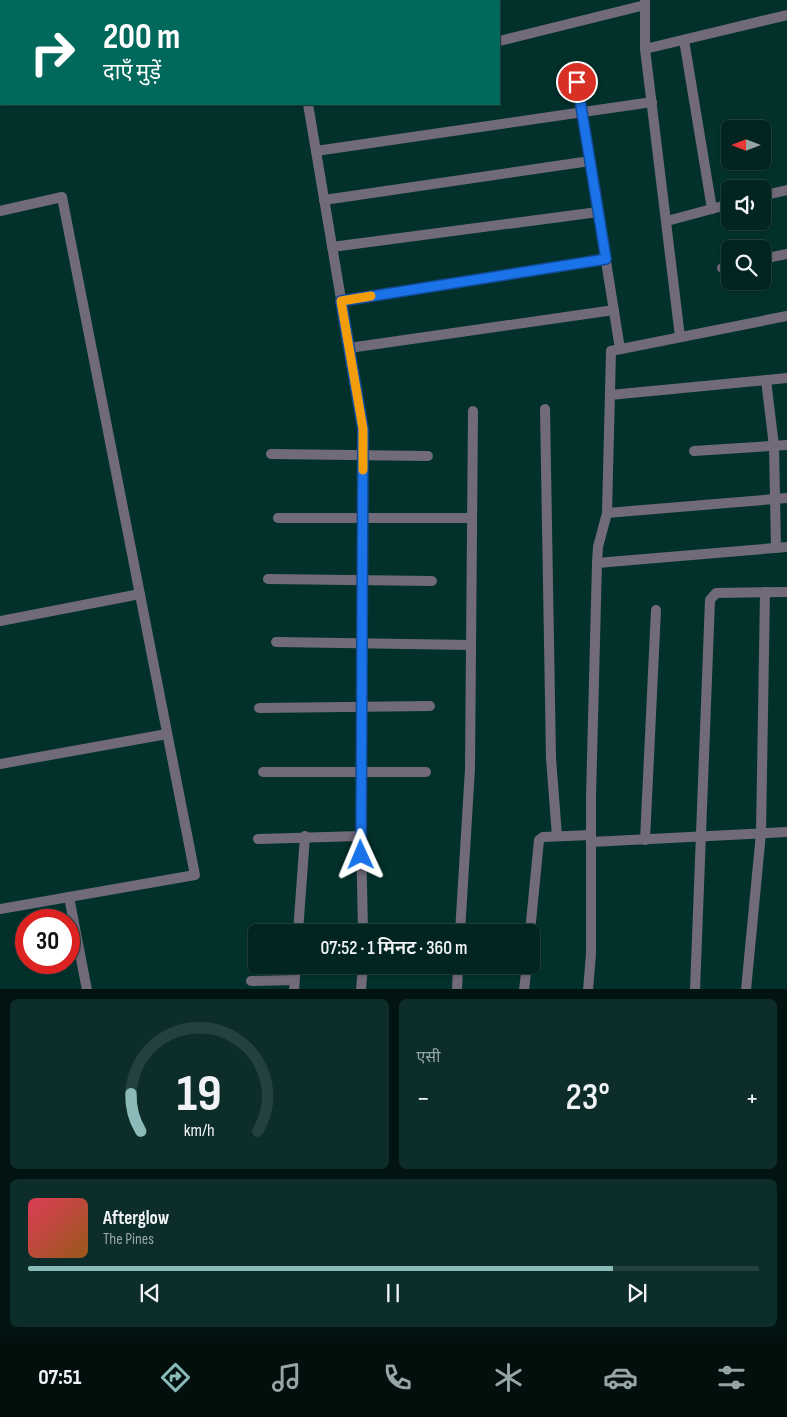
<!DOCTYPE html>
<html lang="hi">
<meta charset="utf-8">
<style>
:root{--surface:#022521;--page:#0c2d2a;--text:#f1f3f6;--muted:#96a5a5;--line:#23423f;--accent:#8bbbb9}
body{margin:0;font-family:"Sofia Sans Condensed","Noto Sans Devanagari",sans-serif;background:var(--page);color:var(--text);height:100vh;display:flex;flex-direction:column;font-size:19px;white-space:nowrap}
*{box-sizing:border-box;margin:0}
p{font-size:16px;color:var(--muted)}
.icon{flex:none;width:28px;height:28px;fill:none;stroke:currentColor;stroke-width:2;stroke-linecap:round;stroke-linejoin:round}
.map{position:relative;height:989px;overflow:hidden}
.drawer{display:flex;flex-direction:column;gap:10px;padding:10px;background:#011412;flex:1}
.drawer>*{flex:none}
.hud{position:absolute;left:0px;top:0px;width:500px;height:105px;box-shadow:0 1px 4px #0004,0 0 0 1px var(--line);background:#00695c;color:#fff;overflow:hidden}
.needle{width:32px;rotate:270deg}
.fabs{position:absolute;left:721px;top:120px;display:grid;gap:10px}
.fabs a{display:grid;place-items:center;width:50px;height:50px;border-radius:8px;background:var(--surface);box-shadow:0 1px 4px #0004,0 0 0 1px var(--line);font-size:25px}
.speed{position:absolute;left:15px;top:909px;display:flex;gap:10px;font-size:25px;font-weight:700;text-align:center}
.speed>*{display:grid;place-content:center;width:65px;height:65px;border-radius:50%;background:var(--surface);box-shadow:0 1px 4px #0004,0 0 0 1px var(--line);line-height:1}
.speed .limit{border:8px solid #d22;background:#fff;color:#111}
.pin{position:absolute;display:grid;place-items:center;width:42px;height:42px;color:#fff;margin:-21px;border:2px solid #fff;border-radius:50%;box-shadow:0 1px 5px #0007}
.me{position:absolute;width:55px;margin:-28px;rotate:359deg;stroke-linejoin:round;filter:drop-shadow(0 0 4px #0008)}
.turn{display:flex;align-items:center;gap:18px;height:105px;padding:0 20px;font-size:22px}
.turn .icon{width:65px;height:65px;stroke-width:2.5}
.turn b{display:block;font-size:35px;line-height:42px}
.big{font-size:38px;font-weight:600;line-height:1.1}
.drawer .widget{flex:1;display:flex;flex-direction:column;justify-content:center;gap:8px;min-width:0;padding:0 18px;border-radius:8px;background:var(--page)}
.drawer .dial{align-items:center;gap:0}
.dial svg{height:130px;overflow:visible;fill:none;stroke:var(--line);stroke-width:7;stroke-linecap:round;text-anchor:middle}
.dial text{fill:var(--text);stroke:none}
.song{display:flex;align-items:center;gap:15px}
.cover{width:60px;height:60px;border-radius:8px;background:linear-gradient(135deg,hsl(350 70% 55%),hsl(30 70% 35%))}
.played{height:5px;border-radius:2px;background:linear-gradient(90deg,var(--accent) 80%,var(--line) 80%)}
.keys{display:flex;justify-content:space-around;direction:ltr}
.heat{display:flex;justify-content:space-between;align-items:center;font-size:28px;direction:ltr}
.drawer .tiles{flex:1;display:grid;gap:10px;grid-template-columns:1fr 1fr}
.widget:last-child{grid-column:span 2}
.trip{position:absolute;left:248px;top:924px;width:292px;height:50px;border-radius:8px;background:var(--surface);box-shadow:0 1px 4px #0004,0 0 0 1px var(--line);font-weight:600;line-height:50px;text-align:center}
.tab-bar{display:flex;height:80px;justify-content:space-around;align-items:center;background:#010f0d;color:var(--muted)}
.tab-bar .icon{width:35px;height:35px}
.tab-bar .on{color:var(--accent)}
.tab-bar b{font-size:22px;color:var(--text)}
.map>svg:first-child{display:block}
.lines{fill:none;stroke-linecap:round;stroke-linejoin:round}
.lane{stroke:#716a7b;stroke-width:10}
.street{stroke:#716a7b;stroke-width:10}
.route-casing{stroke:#114b97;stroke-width:12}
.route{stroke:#1a73e8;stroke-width:9}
.slow{stroke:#f59e0b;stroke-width:9}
</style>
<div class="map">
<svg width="787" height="990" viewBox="0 0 787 990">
<rect width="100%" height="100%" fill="#02312c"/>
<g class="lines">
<polyline class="lane" points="271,454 428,456"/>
<g class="street">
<polyline points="290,0 290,1"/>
<polyline points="645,0 645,49 680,337"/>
<polyline points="319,1 324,0"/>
<polyline points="456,1 461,0"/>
<polyline points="0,36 1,35"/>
<polyline points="684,40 712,209"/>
<polyline points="499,41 645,5"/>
<polyline points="645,49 787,15"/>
<polyline points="575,67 620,349"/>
<polyline points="308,104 363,429 361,836 363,932"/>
<polyline points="316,151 652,102"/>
<polyline points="762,196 787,190"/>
<polyline points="324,200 590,161"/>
<polyline points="0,211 62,197 195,875 0,909"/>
<polyline points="667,221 730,204"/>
<polyline points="332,247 598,212"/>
<polyline points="762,259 787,254"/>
<polyline points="722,268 730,266"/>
<polyline points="341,301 606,259"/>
<polyline points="349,348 614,310"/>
<polyline points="766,380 774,446 776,548"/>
<polyline points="610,395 787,378"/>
<polyline points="545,409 551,758 557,836"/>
<polyline points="694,451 787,445"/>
<polyline points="607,513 787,498"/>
<polyline points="278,518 472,518"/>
<polyline points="597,563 787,547"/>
<polyline points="268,579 432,581"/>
<polyline points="0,621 140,594"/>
<polyline points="276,642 471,645"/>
<polyline points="259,708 430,706"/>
<polyline points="0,764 167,734"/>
<polyline points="263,772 426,772"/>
<polyline points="258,839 361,836"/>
<polyline points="645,840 656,610"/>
<polyline points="591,842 787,832"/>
<polyline points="69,897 87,990"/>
<polyline points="298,932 305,836"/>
<polyline points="460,932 470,769 473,411"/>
<polyline points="530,932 539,840 543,837 591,835"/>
<polyline points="251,981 294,980"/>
<polyline points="294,990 296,965"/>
<polyline points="361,990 363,965"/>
<polyline points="457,990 458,965"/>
<polyline points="524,990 527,965"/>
<polyline points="588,990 591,954 591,797 597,563 598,547 607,513 611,351 787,316"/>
<polyline points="695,990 710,600 716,593 787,592"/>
<polyline points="746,990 761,833 765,592"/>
</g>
</g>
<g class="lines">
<g class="route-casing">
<polyline id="route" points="361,855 363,429 341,301 606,259 577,82"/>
</g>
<use href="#route" class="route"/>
<polyline class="slow" points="363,470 363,429 341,301 371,296"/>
</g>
</svg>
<div class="fabs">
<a><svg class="needle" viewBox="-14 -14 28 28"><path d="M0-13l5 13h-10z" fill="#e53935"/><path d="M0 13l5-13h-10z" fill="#96a5a5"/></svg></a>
<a><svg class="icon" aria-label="sound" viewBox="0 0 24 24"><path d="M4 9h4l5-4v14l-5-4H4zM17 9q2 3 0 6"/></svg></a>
<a><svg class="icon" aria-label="search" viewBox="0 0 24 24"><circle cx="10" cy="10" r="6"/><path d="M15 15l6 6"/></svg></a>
</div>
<div class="speed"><div class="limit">30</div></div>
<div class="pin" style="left:577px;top:82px;background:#d93025"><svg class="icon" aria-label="arrive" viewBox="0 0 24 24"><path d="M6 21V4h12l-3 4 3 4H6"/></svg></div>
<svg class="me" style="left:361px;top:855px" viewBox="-20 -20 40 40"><path d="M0-17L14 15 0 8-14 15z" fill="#1a73e8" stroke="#fff" stroke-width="4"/></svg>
<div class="trip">07:52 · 1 मिनट · 360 m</div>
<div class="hud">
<div class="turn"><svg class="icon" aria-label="right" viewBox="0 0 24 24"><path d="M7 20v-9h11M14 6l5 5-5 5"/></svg><div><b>200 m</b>दाएँ मुड़ें</div></div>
</div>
</div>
<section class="drawer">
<div class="tiles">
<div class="widget dial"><svg viewBox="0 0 100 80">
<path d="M14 69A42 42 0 1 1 86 69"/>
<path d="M14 69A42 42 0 0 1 8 46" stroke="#8bbbb9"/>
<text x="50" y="56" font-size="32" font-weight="700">19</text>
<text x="50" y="72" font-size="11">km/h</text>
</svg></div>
<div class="widget"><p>एसी</p>
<div class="heat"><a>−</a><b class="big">23°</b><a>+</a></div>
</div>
<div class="widget">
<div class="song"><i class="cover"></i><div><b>Afterglow</b><p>The Pines</p></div></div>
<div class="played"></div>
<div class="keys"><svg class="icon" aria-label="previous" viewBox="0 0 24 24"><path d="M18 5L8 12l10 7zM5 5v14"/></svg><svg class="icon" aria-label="pause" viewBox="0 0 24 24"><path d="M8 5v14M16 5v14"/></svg><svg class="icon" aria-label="next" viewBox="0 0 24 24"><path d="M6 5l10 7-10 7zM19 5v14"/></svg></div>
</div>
</div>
</section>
<nav class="tab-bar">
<b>07:51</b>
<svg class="icon on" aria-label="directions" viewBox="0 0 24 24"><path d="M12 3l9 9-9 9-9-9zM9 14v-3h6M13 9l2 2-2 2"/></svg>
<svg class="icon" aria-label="music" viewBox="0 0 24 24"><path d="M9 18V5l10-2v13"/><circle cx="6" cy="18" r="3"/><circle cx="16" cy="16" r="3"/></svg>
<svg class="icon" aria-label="phone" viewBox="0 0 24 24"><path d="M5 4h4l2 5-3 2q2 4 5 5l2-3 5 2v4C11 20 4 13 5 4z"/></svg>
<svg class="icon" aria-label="climate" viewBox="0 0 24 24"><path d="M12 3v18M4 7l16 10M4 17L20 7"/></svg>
<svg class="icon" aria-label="car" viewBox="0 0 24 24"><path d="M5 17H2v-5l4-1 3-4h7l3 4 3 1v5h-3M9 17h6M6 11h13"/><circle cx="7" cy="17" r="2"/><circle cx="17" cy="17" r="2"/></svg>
<svg class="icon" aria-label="filters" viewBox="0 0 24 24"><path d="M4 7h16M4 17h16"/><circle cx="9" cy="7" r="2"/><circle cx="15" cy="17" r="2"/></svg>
</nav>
